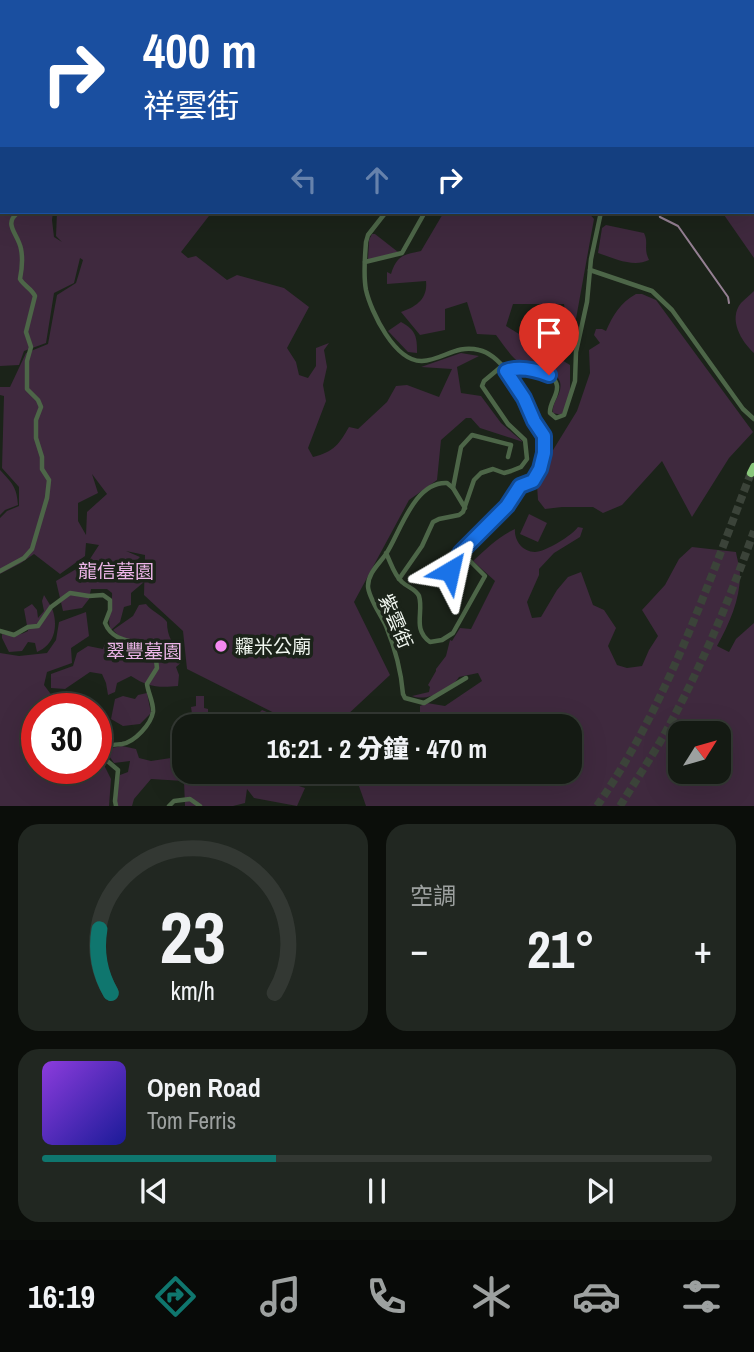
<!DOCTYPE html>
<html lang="zh-TW">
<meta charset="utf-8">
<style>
:root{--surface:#141a13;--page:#212721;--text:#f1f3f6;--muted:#9da1a0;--line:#333833;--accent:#0f766e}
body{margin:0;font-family:"Archivo Narrow","Noto Sans TC",sans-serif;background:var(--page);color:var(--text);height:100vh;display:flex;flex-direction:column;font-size:26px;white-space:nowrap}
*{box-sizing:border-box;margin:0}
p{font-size:23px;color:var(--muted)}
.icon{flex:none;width:38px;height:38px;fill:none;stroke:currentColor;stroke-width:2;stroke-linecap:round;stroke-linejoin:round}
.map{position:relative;height:806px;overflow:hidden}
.drawer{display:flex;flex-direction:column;gap:18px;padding:18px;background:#0b0e0a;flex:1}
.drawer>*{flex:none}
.hud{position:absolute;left:0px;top:0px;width:754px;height:214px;box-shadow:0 7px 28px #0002,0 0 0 2px var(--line);background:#1a4fa0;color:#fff;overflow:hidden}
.needle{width:46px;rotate:53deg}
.controls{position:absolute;left:668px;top:721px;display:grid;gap:14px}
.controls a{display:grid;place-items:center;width:63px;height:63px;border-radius:14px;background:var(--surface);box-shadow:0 7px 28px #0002,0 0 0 2px var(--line);font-size:35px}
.speed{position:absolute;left:21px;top:693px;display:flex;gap:14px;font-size:35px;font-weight:700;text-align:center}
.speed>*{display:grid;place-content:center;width:91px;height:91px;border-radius:50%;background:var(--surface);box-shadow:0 7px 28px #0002,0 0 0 2px var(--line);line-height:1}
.speed .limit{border:10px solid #d22;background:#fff;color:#111}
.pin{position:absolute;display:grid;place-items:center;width:60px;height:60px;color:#fff;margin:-72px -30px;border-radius:50% 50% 50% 0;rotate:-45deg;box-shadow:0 0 7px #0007}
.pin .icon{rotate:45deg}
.me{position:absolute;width:77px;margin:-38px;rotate:36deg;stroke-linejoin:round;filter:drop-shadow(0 0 5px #0008)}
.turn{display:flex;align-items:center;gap:24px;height:147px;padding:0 28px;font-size:32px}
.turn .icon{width:91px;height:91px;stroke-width:2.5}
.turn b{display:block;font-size:49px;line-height:60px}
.lanes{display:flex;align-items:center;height:66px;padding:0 28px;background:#0003;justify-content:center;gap:35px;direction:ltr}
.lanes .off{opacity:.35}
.big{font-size:52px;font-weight:800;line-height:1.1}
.drawer .widget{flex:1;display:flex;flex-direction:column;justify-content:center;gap:10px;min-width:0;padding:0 24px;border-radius:21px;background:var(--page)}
.drawer .dial{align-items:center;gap:0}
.dial svg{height:182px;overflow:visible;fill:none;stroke:var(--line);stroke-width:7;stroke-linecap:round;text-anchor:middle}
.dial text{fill:var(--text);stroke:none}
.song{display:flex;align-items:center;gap:21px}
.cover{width:84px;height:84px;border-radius:10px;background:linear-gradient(135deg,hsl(270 70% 55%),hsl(240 70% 35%))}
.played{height:7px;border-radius:4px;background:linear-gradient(90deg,var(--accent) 35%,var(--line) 35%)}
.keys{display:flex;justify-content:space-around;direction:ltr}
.heat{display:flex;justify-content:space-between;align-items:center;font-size:38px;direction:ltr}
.drawer .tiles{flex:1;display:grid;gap:18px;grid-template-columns:1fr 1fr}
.widget:last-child{grid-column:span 2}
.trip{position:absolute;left:172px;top:714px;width:410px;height:70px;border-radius:21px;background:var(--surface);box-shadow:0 7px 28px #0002,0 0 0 2px var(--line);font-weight:800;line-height:70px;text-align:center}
.dock{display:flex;height:112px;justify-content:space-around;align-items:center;background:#080a08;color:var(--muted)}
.dock .icon{width:49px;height:49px}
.dock .on{color:var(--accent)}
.dock b{font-size:32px;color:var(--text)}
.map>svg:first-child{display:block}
.green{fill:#3f293e;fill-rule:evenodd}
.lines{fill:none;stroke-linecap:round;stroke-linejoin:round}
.stream{stroke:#958093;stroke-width:2}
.highway-tunnel{stroke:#3b4339;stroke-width:8;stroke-dasharray:8 4;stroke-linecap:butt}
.street{stroke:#4d6648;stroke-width:4.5}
.secondary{stroke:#668d5d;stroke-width:6}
.highway{stroke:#8ac87c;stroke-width:8}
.route-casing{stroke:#114b97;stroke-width:18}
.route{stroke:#1a73e8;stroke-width:12}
.poi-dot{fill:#f489f0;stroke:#1b2319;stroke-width:2.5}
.labels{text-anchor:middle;stroke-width:7;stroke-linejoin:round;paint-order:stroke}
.park-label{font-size:19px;fill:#ecb5e8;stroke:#1b2319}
.street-label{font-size:19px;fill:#f1f7f0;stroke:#1b2319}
.poi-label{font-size:19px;fill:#f1f7f0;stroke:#1b2319;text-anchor:start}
</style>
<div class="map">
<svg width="754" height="806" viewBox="0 0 754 806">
<rect width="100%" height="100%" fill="#1b2319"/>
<g class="green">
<polygon points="149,0 431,0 432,2 149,2"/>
<polygon points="753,56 754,57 754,258 722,212 752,212"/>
<path d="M11,212H53L52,220L54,237L62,242L56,236L57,212H212L181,252L188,258L196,256L227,280L237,275L284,288L309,307L287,348L296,362L299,375L308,378L316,366V348L329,343L324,350L327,367L323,385L326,401L308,448L313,457C334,452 339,444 349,427L358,429L387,402L396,386L407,385L439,397L452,369L421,367L461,353L479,356L457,367L461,393L481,396L501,423L523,442L480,428L471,418H466L441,440L437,480L409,500L354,602L390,675L345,717L288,720L187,669L183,631L144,595L145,555L126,551L140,557L135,562L144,582L131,593V605L124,607L120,622L111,630C106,619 113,605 112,593L107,589H91L89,599L82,608L63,611L56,581L88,562L99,545L86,543L85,556L60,574L34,554L21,563L0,574V518L7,511L19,506V487L2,468L4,396L0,395V387H10L26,353L48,344L57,295L76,283L83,260L80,258L74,283L54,293L46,343L24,351L19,365L0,366V216ZM92,474L107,494L87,512L86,535L78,521V503L98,493Z"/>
<path d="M444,212H588L594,219L574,330H568L564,304H513L506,326L570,365V395L562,415L553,413C551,402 563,394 560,382C555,366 534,369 522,364C512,359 503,344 496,335L477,334L467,302L445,309V330L420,335L401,312C416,307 428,299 426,281L387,284V272L391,274C397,255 403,255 421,251Z"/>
<path d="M606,225L644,233C649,243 643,248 649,260C633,268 614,258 598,253L602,228Z"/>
<polygon points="372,234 375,234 398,252 368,260 369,240"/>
<path d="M754,291V353C741,341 728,319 741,303C745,299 750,295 754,291Z"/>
<path d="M636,294H642L656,300L753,432L729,458L692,517L662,461L622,505L603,513L593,507H562L545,509L538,500L537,485L550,455L577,411L590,373L589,350L600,343L594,335L596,329H602L606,331C613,315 620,303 636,294Z"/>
<path d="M401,322C416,330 417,337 417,353L408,352L388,331Z"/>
<path d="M0,470C12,483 17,487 18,505L5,510L0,515Z"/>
<polygon points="529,514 547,523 538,542 520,534"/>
<path d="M578,527L583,528L580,537L554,553L539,569V575L527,602L532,618L541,617L557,590L568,577L581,572L593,605L604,610L616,628L608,646L617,665L627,668L642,666L649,650L658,636L642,610L665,585L679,559L692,547L736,552C737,559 740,567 740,575C740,600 729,624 717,646L729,652L736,639L754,623V806H366L354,772H569V726H420V706L427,703L445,706L482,681L478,673L459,677C451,690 427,702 412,696L429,692L430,687L428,685L436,671V669L446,656L450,640L452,641L460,628L471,629L495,581L473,561C486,549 499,536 515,529C514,540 522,552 535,552C545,552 573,535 578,527ZM681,733H719V772H681Z"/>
<path d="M44,595C47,600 51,606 53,611C58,628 54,645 37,652L35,643L28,642L22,651L9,652L2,638V634C13,636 18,636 28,631L24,609L32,604L37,610L38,618L44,611L42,601Z"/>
<path d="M146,604C152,612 161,614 167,622C167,637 173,645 184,655L183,661L176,667L179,675L178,686C158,688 148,687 131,676L117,683L115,692L108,695L106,683L102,674L90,672L65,689L51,688V674L73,666L77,653L88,646L103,649L105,643H116L119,636L113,630L133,616L139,605Z"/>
<polygon points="86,612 89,636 71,648 72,663 47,672 44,685 53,697 94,703 95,709 37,709 37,768 96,768 96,749 111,779 109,806 0,806 0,653 19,656 47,653 56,640 59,622"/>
<polygon points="147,693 151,713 140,724 123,726 111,719 115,699 123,696 135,699 138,695"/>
<polygon points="196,696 204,696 204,708 208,709 208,721 204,726 191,726 191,724 185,725 185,715 192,714 191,707 196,706"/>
<polygon points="262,710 279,717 278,726 246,726"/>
<polygon points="122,746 136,749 139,758 151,761 184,756 184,772 225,772 228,775 238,772 279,772 281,780 305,788 297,806 254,798 247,789 245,803 233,806 185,806 184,781 151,779 134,799 132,806 117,806 116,797 120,775 128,772 130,761 114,763 107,753 111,748"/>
</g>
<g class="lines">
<g class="stream">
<polyline points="440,2 443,0"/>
<polyline points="711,2 712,0"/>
<polyline points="659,212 660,217 678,226 728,297 729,303"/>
</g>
<g class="highway-tunnel">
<path d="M597,806C667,705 707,587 751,473"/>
<path d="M620,806C633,785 647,764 660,742C698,675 728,604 754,531"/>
</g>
<g class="street">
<polyline points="21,0 22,2"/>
<polyline points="69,0 70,2"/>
<polyline points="449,0 450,2"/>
<polyline points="549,0 549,2"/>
<polyline points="570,0 570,2"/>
<polyline points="590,0 591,2"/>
<polyline points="703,0 705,2"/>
<polyline points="44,2 47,0"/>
<polyline points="639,2 640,0"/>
<polyline points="665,2 666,0"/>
<polyline points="685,2 692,1"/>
<path d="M386,212L368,235L366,242C365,257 363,275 366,290C371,312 395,362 422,361C443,360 456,344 479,350C499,354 519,386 527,404C530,410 532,417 536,423C538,427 543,432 544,436C547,446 541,476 533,482C528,485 523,483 518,488C514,493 512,501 507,506C492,523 436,564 450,589L457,588"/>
<polyline points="365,262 402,253 425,212"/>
<polyline points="590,270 652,291 672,310 743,409 754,419"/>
<path d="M506,371C518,366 555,370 557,386C558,396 549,403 550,413L556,418L564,415L575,381L576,352L587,302L591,259L601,212"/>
<polyline points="453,488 461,447 472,435 511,445 508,457"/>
<path d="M465,508L453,488L447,483C414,481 400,533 386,554C379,564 368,573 368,586C368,597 381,615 386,626C395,648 401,670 403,694L405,698L424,703L466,678"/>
<path d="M386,553C391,563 394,575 402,582C407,587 416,589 419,596C424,612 412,629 430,642L442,640L453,633L485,576L461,552"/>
<path d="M0,571L24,558L32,549L47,498L49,480L42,469V457L36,438V420L41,407L38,400L27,389V361L31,347L26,332L35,296C31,288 24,286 20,279C22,269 23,259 21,249C18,233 2,224 19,212"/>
<polyline points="399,579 422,546 433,522 439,519 459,515 463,512 474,480 481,473 493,469 504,473 511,471 521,467 527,459 525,440 508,424 482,386 484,381 502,366"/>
<path d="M0,631L14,635L28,627L38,626L51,607L70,593L89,596L103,595L110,600V610L105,623C111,638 124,640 139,643C143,644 146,643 150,646C156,651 156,661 157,668L147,684C148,693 154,703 153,712C151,724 135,742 122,744C113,745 108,744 102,752L105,759L118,770L115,801L116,806"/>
<polyline points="169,806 174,801 190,799 200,806"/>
</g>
<polyline class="secondary" points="606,2 607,0"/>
<polyline class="highway" points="751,473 754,467"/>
</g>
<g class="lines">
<g class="route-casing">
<path id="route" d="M450,571L461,552L507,506L520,486L533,481L540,469L544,453V436L534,421L524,398L506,371C519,366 536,370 549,375"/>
</g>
<use href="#route" class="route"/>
</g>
<circle class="poi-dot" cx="221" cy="646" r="7"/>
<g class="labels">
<g class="park-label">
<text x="116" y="578">龍信墓園</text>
<text x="144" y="658">翠豐墓園</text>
</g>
<g class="street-label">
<text transform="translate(396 621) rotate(67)" y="7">紫雲街</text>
</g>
<g class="poi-label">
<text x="235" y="653">糶米公廟</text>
</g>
</g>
</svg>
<div class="controls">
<a><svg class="needle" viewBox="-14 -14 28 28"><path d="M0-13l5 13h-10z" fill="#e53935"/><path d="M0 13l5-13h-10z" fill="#9da1a0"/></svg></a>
</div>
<div class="speed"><div class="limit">30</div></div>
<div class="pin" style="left:549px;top:375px;background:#d93025"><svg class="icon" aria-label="arrive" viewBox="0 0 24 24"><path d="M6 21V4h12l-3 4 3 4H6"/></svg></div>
<svg class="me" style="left:450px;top:571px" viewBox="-20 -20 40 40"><path d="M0-17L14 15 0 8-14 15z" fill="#1a73e8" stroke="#fff" stroke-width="4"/></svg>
<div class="trip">16:21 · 2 分鐘 · 470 m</div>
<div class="hud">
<div class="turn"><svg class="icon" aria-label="right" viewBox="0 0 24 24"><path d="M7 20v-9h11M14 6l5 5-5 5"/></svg><div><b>400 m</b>祥雲街</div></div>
<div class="lanes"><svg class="icon off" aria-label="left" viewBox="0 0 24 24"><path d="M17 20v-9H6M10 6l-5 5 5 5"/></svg><svg class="icon off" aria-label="ahead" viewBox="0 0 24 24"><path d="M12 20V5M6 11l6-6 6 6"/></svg><svg class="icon" aria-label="right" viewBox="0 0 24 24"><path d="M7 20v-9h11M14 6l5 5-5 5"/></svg></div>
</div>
</div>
<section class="drawer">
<div class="tiles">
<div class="widget dial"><svg viewBox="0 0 100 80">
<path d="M14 69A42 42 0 1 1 86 69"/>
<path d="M14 69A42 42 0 0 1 9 41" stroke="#0f766e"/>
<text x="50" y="56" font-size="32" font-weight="700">23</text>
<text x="50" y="72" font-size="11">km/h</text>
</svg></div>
<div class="widget"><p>空調</p>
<div class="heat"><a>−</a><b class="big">21°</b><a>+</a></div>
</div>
<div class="widget">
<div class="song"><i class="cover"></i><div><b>Open Road</b><p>Tom Ferris</p></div></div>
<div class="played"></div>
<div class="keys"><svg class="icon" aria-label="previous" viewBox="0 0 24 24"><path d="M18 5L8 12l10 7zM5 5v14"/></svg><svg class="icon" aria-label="pause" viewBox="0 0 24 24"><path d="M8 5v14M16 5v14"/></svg><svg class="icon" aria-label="next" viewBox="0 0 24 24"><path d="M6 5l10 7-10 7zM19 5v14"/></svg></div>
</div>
</div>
</section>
<nav class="dock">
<b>16:19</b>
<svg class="icon on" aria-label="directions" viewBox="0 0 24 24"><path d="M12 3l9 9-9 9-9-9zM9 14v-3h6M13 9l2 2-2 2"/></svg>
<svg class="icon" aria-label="music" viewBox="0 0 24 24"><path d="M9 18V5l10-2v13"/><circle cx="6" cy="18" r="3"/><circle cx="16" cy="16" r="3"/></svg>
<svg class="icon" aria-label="phone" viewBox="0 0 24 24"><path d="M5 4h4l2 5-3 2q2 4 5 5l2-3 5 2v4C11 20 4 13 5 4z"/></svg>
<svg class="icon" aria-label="climate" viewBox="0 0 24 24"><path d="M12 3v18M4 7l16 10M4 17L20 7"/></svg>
<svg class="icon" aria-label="car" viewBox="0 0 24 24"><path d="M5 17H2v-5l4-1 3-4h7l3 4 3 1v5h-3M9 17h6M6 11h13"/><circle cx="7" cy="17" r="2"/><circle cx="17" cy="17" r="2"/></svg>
<svg class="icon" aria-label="filters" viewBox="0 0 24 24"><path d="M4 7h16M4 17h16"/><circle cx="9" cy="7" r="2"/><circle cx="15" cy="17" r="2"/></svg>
</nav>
